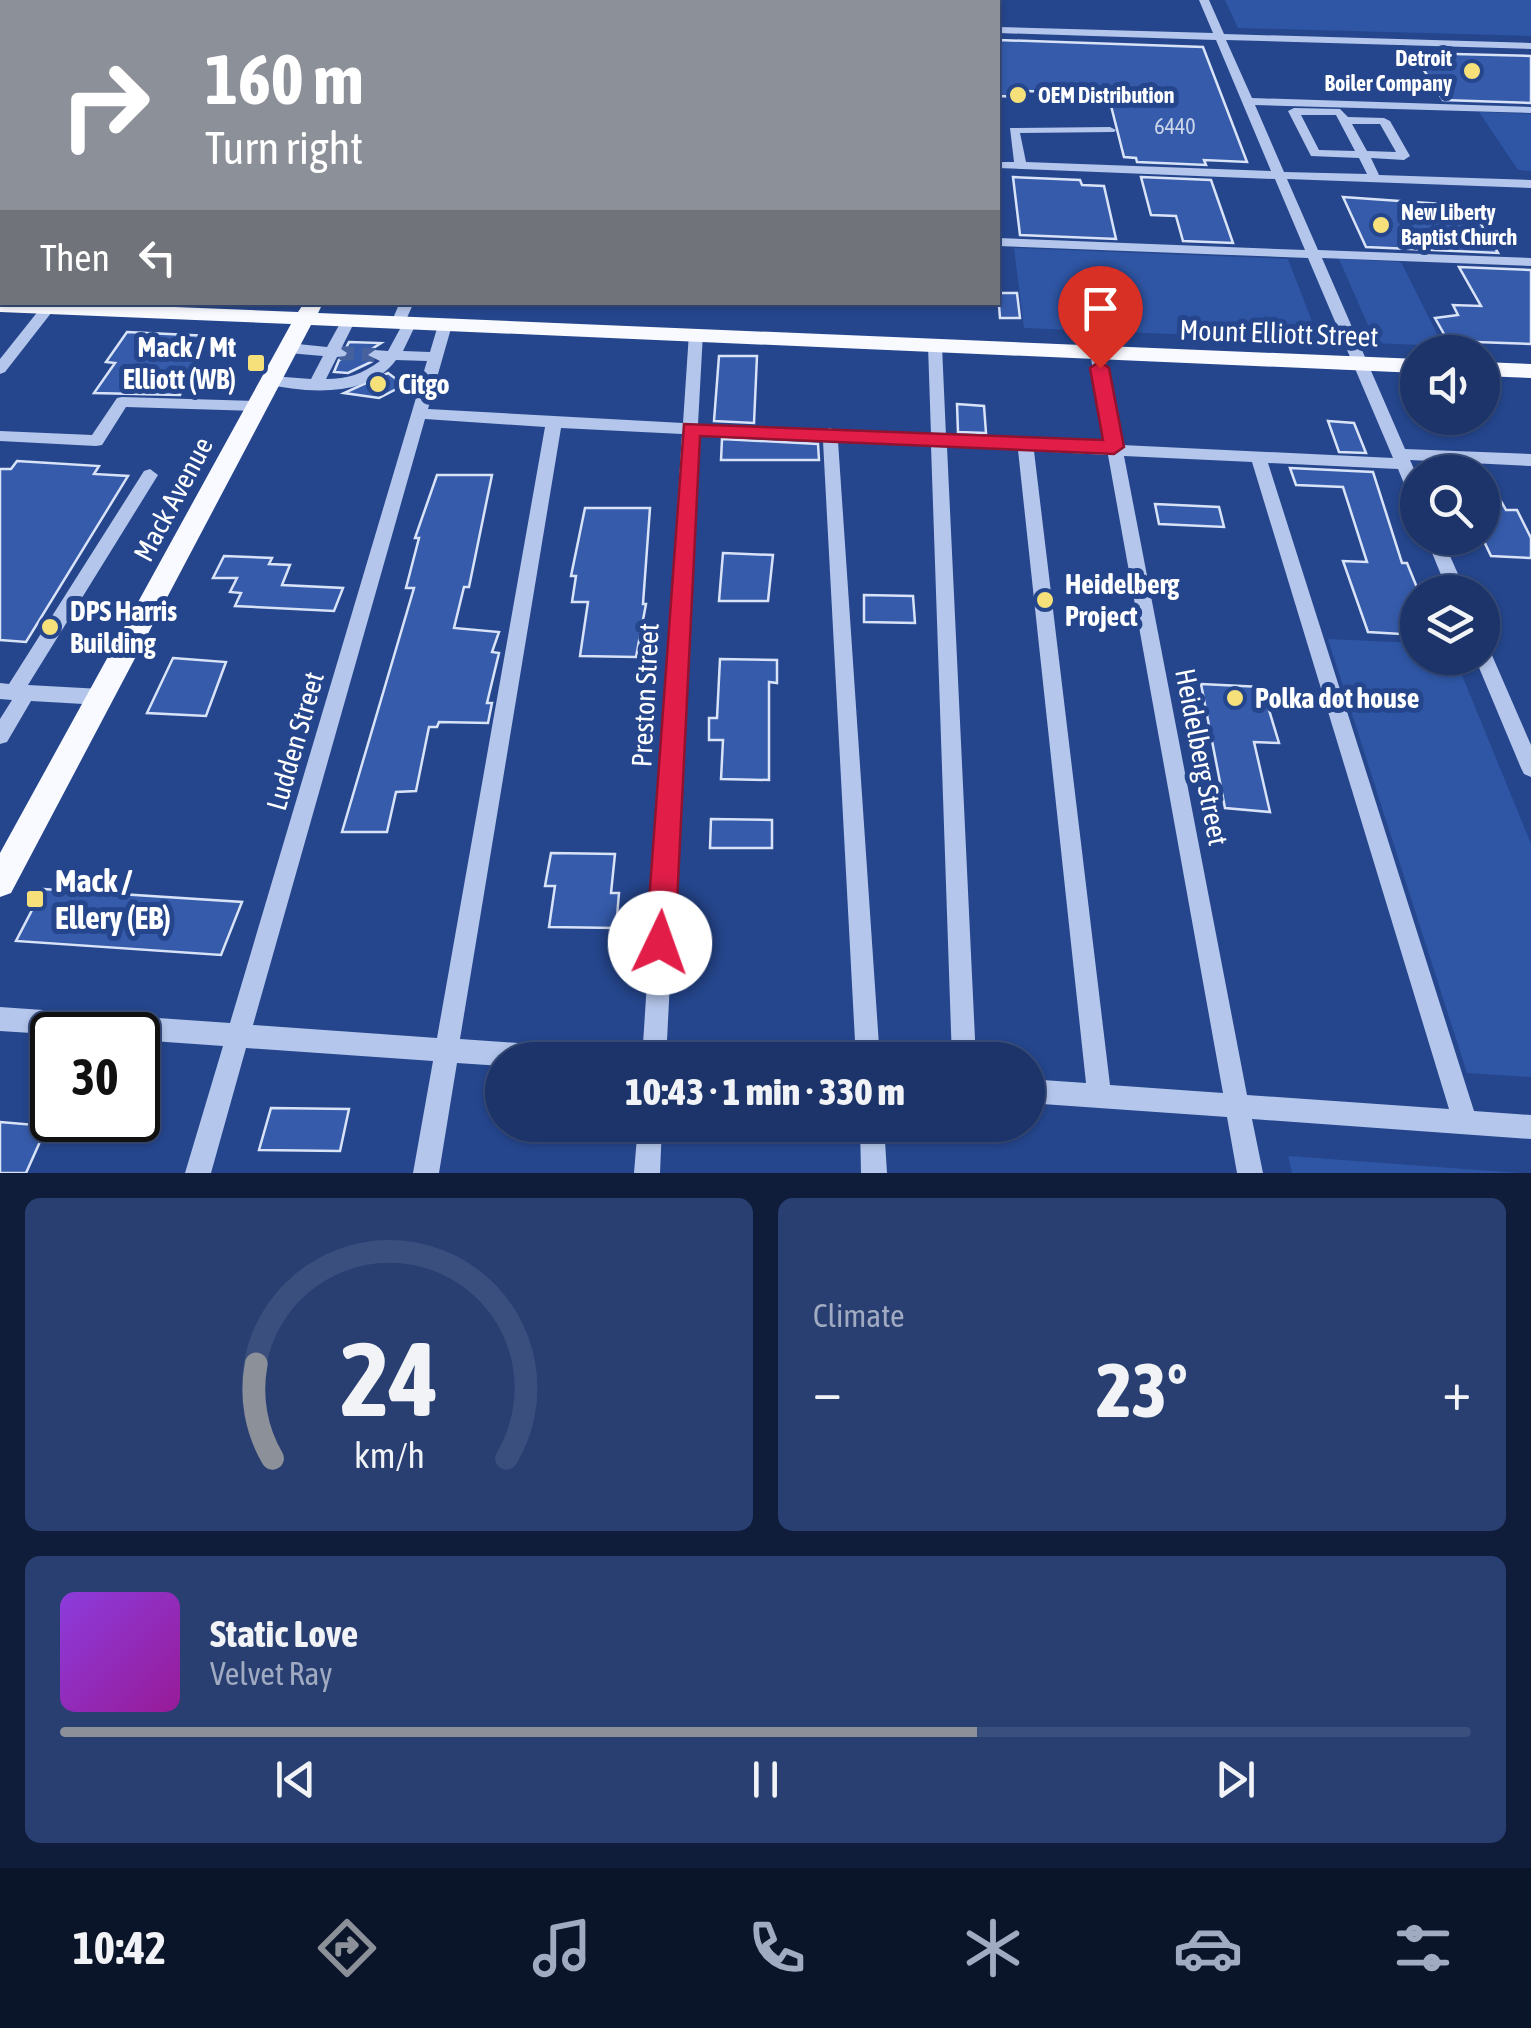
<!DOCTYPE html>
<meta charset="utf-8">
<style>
:root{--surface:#1c346a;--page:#293f72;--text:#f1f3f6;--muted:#a0aac1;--line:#3a4f7e;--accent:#8c9099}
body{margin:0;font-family:"Asap Condensed",sans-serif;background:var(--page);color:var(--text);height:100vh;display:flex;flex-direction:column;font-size:38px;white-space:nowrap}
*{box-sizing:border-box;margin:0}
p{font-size:32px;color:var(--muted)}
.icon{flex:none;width:55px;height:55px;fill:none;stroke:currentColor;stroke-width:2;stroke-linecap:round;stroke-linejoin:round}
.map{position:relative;height:1173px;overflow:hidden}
.side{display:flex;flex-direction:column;gap:25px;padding:25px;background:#0f1d3a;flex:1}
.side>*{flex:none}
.guide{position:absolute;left:0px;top:0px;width:1000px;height:305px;box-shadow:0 2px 8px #0004,0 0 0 2px var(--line);background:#8c9099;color:#fff;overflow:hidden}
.fabs{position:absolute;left:1400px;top:335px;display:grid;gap:20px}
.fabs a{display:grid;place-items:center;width:100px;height:100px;border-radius:50%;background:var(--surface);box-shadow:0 2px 8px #0004,0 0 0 2px var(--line);font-size:50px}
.speed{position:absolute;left:30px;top:1012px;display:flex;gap:20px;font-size:50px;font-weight:700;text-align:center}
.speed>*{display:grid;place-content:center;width:130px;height:130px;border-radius:50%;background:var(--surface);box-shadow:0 2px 8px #0004,0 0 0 2px var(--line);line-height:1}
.speed .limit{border:5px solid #111;border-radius:15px;background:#fff;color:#111}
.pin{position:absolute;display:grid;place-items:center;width:85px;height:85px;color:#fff;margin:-102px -42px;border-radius:50% 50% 50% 0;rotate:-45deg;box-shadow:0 0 10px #0007}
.pin .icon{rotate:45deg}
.me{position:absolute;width:110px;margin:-55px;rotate:3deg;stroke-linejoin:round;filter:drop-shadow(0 0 8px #0008)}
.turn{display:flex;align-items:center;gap:35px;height:210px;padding:0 40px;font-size:45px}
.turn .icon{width:130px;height:130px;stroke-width:2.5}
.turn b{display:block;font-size:70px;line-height:85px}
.then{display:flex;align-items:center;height:95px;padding:0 40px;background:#0003;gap:20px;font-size:38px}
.big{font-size:75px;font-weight:800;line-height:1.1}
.side .card{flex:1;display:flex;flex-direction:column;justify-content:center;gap:15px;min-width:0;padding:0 35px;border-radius:15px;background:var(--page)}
.side .dial{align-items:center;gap:0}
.dial svg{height:260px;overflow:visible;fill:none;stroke:var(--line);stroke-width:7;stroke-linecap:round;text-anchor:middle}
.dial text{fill:var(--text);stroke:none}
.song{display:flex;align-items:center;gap:30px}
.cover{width:120px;height:120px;border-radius:15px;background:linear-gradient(135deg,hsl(270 70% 55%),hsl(300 70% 35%))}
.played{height:10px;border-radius:5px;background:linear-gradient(90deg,var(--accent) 65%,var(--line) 65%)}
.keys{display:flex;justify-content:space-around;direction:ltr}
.heat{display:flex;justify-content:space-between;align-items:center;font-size:55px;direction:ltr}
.side .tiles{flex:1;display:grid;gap:25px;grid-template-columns:1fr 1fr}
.card:last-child{grid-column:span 2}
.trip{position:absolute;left:485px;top:1042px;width:560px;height:100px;border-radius:50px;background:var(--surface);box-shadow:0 2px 8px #0004,0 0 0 2px var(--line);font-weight:800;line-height:100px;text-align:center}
.dock{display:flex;height:160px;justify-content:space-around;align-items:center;background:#0b152a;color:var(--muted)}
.dock .icon{width:70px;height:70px}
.dock .active{color:var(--accent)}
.dock b{font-size:45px;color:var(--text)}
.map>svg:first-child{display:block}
.green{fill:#2f56a5}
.building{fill:#355baa;stroke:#d9e3f8;stroke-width:2.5}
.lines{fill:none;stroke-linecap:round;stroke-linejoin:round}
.minor-tunnel{stroke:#46629e;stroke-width:14;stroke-dasharray:14 8;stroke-linecap:butt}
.minor{fill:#b4c6eb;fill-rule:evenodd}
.major{fill:#f9faff;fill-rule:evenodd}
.route{fill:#e11d48;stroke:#92132f;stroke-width:2.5}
.poi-dot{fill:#f5e079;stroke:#25468d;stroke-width:4}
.labels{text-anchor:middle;stroke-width:10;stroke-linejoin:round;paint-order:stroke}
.far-poi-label{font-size:22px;font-weight:bold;fill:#fff;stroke:#25468d;text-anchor:start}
.number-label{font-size:22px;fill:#ccd6ea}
.street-label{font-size:28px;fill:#fff;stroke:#25468d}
.poi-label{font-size:28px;font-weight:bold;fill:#fff;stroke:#25468d;text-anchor:start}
.near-poi-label{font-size:32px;font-weight:bold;fill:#fff;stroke:#25468d;text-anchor:start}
</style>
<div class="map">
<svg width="1531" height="1173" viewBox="0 0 1531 1173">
<rect width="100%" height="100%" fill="#25468d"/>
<g class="green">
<polygon points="1225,0 1531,0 1531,36 1238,28"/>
<polygon points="1479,112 1531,114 1531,171 1518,170"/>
<polygon points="1014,248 1288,259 1319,340 1024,328"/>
<polygon points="1339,259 1401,262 1443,346 1376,343"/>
<polygon points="1328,639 1417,643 1418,658 1455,658 1531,844 1531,1077 1467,1073"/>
<polygon points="1288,1156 1519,1173 1292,1173"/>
</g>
<g class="building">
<polygon points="998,40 1203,47 1247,162 1204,160 1206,165 1137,162 1136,158 1124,157 1108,94 1027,91 1027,97 998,96"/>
<polygon points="1413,53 1531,56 1531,103 1443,100"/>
<polygon points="1013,177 1080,180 1082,185 1104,186 1116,239 1020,235"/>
<polygon points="1141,177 1211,180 1233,243 1183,241 1176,216 1151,215"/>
<polygon points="1343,197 1456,205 1461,213 1477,217 1498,253 1366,247"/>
<polygon points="1459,267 1531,270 1531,344 1448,341 1435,318 1458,315 1453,305 1481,306"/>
<polygon points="998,293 1017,293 1020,318 1000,318"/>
<polygon points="127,332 209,336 180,395 94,393 115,363 106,362"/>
<polygon points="349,342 381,343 364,354 371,362 348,373 334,372 339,360 350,355 346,348"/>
<polygon points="719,356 757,356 754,423 714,421"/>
<polygon points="388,373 404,385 379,398 344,393"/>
<polygon points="957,404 984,406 986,433 958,432"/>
<polygon points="1328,421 1354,423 1366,453 1339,452"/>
<polygon points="722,439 818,444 819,460 721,460"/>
<polygon points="17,461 99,466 94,474 128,476 26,642 0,640 0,469 11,469"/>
<polygon points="1482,467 1506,510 1517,510 1531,538 1531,558 1491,556 1482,537"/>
<polygon points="1290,468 1373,472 1402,563 1407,563 1418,590 1418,635 1368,632 1343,561 1367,562 1343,487 1296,485"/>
<polygon points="437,475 492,475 469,587 464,587 454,628 499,632 492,652 499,653 487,703 492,703 488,723 439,722 437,727 429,727 416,791 396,792 387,832 342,832 414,588 406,588 419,538 415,538"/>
<polygon points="1155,504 1219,507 1224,527 1159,524"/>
<polygon points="585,508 650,508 643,604 646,604 636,657 580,656 588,602 572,602 576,576 571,576"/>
<polygon points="723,553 773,555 768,601 719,601"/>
<polygon points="224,556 272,558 269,564 290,565 282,585 343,588 334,611 235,606 241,593 230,592 237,578 213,578"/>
<polygon points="864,595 913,596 915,623 864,622"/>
<polygon points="173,658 226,662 206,716 147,713"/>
<polygon points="720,659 777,660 777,683 769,682 769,780 721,779 723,740 709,740 709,718 717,718"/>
<polygon points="1201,684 1262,687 1279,743 1254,742 1270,812 1225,808"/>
<polygon points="711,819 772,820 772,848 710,848"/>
<polygon points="551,853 615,854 611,893 619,893 616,928 549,927 555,886 545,886"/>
<polygon points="43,889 242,902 221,955 16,941"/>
<polygon points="271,1108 349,1109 340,1151 259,1150"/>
<polygon points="0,1122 47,1126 26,1173 0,1173"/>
</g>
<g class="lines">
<polyline class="minor-tunnel" points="340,353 375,355"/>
<g class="minor">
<polygon points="6,0 99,0 100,2 9,2"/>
<path d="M1199,0H1209L1224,34L1531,43V49L1226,40L1252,98L1531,107V113L1255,105L1284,172L1367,174L1359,158L1311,156L1288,111L1294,108L1340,109L1348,117L1384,118L1390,121L1410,156L1404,160L1371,158L1379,175L1531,180V188L1287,179L1318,250L1531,258V266L1322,258L1405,449L1531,454V466L1410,460L1418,478V504L1410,498L1398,469L1268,463L1474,1111L1531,1115V1139L1252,1119L1263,1173H1237L1227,1117L1028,1103V1079L1086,1083L1018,450L947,447L976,1060H952L931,446L838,441L880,1060H856L823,441L698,434L666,1060H642L682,434L561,428L460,1039L589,1048L597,1052L601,1060H502V1066L457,1063L439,1173H413L433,1061L246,1048L211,1173H185L223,1046L138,1040V1035H63L0,1031V1007L230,1023L427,361L396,360C368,398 307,393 266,384V378L271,376L311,379L323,356L288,353L281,348L288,343L327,347L343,318H353L355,321L341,349L347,353L345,356L337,357L326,379C348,379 362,374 380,361L368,355L375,350L388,351L401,327L391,323L400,302H414L406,320L416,324L403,351L430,352L438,325L440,322H450L452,325L428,409L683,423L689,333L696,329L703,333L698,424L824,430L830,428L836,431L931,435L928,346L935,341L942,346L946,436L1025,438L1106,444L1090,353L1097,348L1104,353L1122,445L1393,458L1308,258L998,246V238L1305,250L1275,179L998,168V162H1014L1010,128L1110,127L1116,130L1114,132L1020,133L1026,162L1271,171L1216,40L998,33V27L1213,33ZM1301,115H1336L1355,151L1319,150ZM1352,124H1380L1396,152L1367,151ZM425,419L545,427L437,1038L253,1025ZM1034,451L1108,455L1223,1093L1110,1085ZM1124,456L1252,462L1449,1109L1247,1095Z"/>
<rect x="0" y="57" width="2" height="6"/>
<rect x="0" y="126" width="2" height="6"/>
<polygon points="2,192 2,202 0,203 0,193"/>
<polygon points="0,279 2,279 2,289 0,290"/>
<polygon points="48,304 55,308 5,372 0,374 0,359 43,305"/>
<polygon points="122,397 258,401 266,406 258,411 126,407 102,445 96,446 0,441 0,431 92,435 117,398"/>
<polygon points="150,469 158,475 28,685 101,689 108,691 110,697 108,703 101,705 31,701 7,742 0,744 0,719 12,700 0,699 0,683 9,684 144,471"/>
<polygon points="1426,538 1442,538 1466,592 1448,592"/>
<polygon points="1482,646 1488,648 1491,653 1531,745 1531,777 1524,774 1521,768 1475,658 1482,658"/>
<polygon points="638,1125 662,1125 660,1173 634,1173"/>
<polygon points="860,1125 884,1125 887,1173 861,1173"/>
</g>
<g class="major">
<polygon points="0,300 298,312 304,303 317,302 321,307 318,313 1418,359 1418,373 311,325 11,893 0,897 0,853 291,324 0,312"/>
<polygon points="1482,362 1531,364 1531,378 1482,376"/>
</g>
</g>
<polygon class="route" points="1100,361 1109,368 1124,447 1114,454 700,436 675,943 670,953 660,957 650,953 646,943 684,424 1103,440 1090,368"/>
<g class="poi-dot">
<circle cx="1472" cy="71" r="10"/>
<circle cx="1018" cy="95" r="10"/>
<circle cx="1381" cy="225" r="10"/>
<rect x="246" y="353" width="20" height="20" rx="5"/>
<circle cx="378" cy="384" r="10"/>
<circle cx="1045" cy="600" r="10"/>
<circle cx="50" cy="627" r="10"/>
<circle cx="1235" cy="698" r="10"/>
<rect x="25" y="889" width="20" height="20" rx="5"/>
</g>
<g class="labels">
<g class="far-poi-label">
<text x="1452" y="66" text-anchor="end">Detroit<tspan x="1452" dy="25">Boiler Company</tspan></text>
<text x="1038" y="103">OEM Distribution</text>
<text x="1401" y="220">New Liberty<tspan x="1401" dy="25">Baptist Church</tspan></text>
</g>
<g class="number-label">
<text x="1175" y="134">6440</text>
</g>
<g class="street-label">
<text transform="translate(1279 333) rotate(2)" y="10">Mount Elliott Street</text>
<text transform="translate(173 499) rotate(-62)" y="10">Mack Avenue</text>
<text transform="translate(645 695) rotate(-87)" y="10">Preston Street</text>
<text transform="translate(295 741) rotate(-74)" y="10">Ludden Street</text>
<text transform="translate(1202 757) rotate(79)" y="10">Heidelberg Street</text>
</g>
<g class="poi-label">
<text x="236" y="357" text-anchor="end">Mack / Mt<tspan x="236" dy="32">Elliott (WB)</tspan></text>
<text x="398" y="394">Citgo</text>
<text x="1065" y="594">Heidelberg<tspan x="1065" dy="32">Project</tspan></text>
<text x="70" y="621">DPS Harris<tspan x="70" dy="32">Building</tspan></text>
<text x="1255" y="708">Polka dot house</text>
</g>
<g class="near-poi-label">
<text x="55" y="892">Mack /<tspan x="55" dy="37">Ellery (EB)</tspan></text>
</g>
</g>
</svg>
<div class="fabs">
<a><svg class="icon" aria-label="sound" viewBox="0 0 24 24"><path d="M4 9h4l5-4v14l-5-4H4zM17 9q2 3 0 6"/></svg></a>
<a><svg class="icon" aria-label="search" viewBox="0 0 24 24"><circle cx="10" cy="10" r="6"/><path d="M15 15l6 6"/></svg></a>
<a><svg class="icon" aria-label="layers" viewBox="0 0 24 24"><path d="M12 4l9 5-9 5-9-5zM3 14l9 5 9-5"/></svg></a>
</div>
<div class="speed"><div class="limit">30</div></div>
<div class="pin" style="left:1100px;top:368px;background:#d93025"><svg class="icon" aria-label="arrive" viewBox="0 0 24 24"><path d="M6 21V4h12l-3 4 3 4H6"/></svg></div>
<svg class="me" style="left:660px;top:943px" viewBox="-20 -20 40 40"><circle r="19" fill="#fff"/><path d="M0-13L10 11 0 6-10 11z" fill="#e11d48"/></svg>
<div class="trip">10:43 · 1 min · 330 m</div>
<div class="guide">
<div class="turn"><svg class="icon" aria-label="right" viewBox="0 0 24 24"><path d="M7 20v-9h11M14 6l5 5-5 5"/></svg><div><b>160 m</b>Turn right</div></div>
<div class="then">Then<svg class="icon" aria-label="left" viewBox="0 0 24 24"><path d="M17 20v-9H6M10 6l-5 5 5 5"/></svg></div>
</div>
</div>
<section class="side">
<div class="tiles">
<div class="card dial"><svg viewBox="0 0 100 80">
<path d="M14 69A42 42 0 1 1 86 69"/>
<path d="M14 69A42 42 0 0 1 9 40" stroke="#8c9099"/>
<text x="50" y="56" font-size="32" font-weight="700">24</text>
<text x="50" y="72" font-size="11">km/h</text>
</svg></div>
<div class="card"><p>Climate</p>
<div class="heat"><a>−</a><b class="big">23°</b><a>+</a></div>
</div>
<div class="card">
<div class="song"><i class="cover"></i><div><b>Static Love</b><p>Velvet Ray</p></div></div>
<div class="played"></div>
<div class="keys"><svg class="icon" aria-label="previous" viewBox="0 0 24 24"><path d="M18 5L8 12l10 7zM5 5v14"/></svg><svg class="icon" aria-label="pause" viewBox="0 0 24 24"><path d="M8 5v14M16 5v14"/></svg><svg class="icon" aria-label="next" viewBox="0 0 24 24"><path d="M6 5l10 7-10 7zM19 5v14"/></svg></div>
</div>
</div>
</section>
<nav class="dock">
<b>10:42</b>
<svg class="icon active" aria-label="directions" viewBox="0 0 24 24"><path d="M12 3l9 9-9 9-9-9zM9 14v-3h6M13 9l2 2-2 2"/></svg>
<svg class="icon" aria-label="music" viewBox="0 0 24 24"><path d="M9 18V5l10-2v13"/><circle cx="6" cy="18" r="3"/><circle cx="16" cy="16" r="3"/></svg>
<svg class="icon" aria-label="phone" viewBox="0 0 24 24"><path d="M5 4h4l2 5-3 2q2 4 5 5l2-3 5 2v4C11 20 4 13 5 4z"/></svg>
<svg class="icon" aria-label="climate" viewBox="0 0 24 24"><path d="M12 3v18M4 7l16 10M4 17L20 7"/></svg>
<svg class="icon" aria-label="car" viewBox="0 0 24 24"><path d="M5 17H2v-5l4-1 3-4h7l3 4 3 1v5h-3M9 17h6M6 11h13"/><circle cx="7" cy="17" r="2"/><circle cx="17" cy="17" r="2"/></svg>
<svg class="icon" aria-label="filters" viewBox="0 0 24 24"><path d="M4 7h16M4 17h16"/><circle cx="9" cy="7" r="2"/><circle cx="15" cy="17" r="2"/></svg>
</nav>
